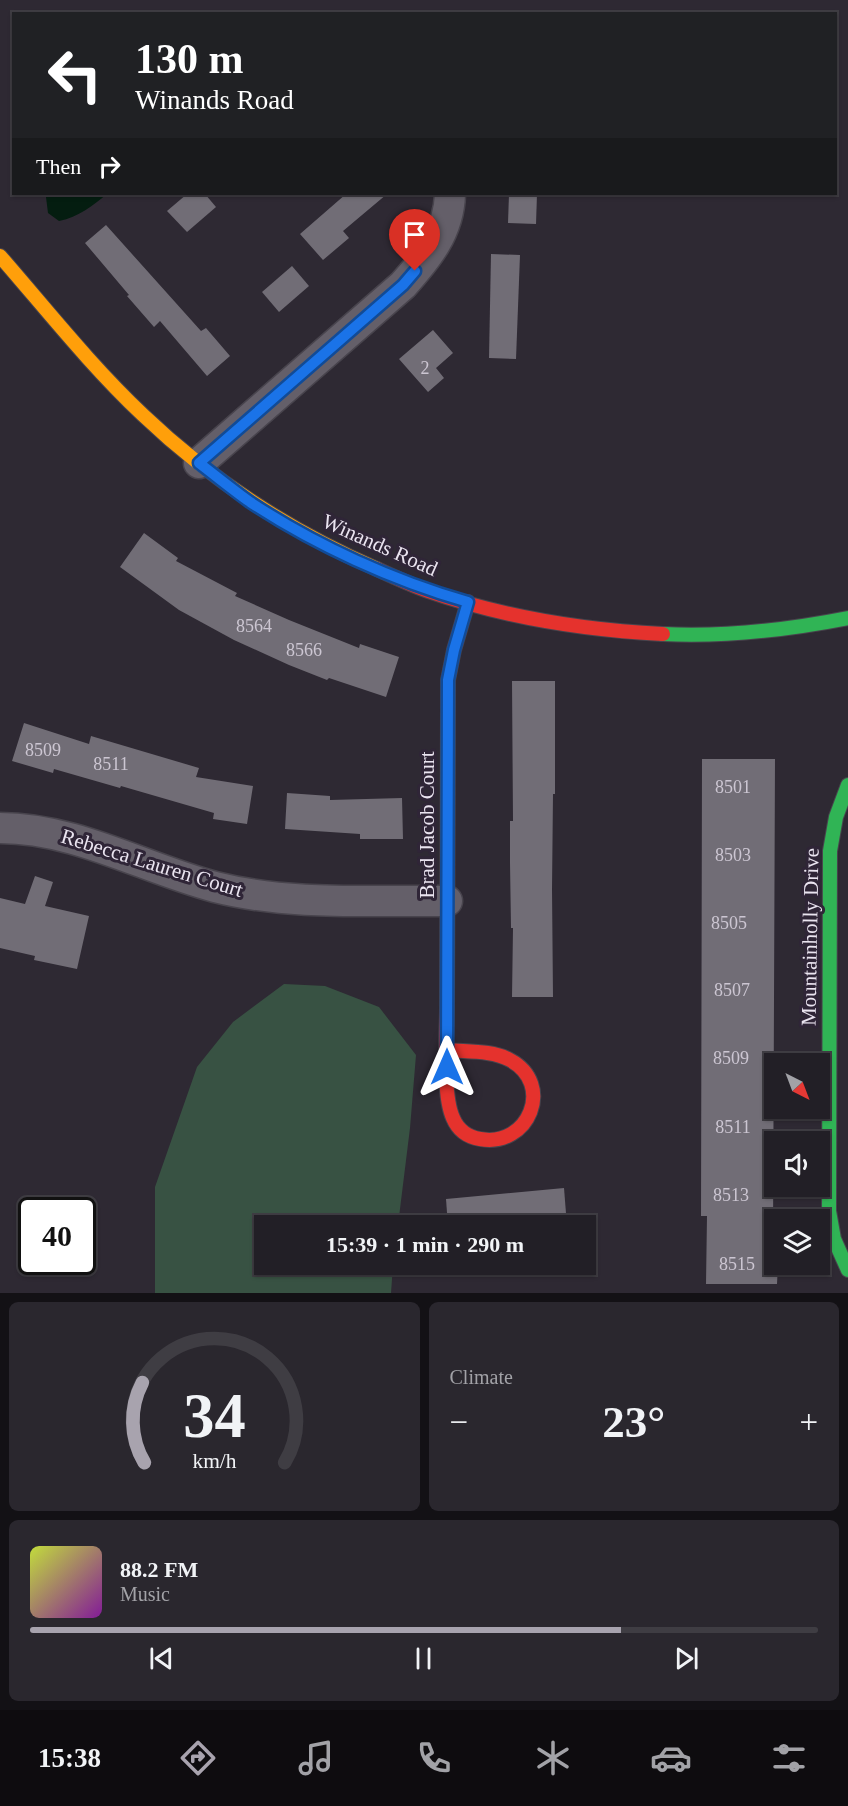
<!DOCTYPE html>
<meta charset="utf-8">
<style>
:root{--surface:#221f26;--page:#2a272e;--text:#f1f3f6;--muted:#a2a2a7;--line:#3f3d43;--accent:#a8a3ae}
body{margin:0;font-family:Georgia,serif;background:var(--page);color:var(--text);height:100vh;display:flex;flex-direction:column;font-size:22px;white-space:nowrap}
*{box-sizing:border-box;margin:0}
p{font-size:20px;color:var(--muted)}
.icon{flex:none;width:33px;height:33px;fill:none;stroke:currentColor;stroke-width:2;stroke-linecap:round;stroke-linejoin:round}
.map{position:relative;height:1293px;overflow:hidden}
.sheet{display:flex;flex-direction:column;gap:9px;padding:9px;background:#131115;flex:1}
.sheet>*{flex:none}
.top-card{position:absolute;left:12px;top:12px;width:825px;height:183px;border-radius:0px;box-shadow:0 2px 4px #0004,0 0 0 2px var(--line);background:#202124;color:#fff;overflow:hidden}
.needle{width:39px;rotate:138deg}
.fabs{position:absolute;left:764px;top:1053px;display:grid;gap:12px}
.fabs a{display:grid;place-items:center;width:66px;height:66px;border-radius:0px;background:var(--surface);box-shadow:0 2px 4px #0004,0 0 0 2px var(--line);font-size:30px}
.speed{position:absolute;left:18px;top:1197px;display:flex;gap:12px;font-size:30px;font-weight:700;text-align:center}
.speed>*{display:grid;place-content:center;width:78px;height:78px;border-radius:50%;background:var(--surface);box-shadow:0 2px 4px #0004,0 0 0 2px var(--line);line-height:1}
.speed .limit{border:3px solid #111;border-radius:9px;background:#fff;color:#111}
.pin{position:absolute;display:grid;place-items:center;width:51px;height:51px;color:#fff;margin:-62px -26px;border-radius:50% 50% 50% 0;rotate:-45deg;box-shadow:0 0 6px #0007}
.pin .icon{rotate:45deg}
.me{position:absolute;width:66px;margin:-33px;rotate:0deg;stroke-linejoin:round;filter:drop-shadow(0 0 4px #0008)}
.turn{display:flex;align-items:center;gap:21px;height:126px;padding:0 24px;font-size:27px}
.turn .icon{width:78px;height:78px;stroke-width:2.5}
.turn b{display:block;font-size:42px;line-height:51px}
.then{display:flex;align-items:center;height:57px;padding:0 24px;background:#0003;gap:12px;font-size:22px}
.big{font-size:45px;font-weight:600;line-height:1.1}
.sheet .card{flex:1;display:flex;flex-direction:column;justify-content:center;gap:9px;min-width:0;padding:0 21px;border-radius:9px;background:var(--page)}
.sheet .dial{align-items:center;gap:0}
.dial svg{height:156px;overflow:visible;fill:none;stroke:var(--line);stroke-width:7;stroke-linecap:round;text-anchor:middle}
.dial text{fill:var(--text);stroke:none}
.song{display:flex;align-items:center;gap:18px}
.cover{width:72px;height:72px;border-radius:9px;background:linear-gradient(135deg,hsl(70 70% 55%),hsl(290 70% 35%))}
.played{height:6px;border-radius:3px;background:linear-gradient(90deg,var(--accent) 75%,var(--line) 75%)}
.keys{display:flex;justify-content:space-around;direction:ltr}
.heat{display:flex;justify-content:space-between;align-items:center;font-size:33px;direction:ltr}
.sheet .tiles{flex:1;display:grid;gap:9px;grid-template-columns:1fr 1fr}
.card:last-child{grid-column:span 2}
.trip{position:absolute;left:254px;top:1215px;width:342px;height:60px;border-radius:0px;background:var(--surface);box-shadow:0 2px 4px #0004,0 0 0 2px var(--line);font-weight:600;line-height:60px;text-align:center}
.tabs{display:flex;height:96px;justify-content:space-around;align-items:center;background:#0e0c0f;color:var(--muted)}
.tabs .icon{width:42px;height:42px}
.tabs .selected{color:var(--accent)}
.tabs b{font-size:27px;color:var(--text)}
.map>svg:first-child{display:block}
.forest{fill:#385243}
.water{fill:#041d10}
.building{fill:#716d76}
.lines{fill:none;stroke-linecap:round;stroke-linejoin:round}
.street-casing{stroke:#48444d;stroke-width:33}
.fast-casing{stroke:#48444d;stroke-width:16}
.slow-casing{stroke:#48444d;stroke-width:16}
.jam-casing{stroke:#48444d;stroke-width:16}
.street{stroke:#645f69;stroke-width:30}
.fast{stroke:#30b455;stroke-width:14}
.slow{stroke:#ff9f0a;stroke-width:14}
.jam{stroke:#e5322d;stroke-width:14}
.route-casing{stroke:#114b97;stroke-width:15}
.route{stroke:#1a73e8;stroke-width:10}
.labels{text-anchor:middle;stroke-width:6;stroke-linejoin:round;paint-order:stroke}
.number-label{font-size:18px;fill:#ccc6d2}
.street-label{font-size:21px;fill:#eae4f0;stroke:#2f2537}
</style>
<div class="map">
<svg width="848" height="1293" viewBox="0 0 848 1293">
<rect width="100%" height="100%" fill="#2e2933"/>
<polygon class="forest" points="284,984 325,986 379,1007 416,1055 410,1128 398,1225 264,1226 264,1264 393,1265 391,1293 155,1293 155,1187 197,1067 233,1022"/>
<path class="water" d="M47,194H107C92,206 79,217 59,221L48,213L46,197Z"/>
<g class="building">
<polygon points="187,194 205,194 216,207 187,232 167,211"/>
<polygon points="346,194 387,194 343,231 349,238 323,260 300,234"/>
<polygon points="509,194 537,194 536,224 508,223"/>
<polygon points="106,225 201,331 206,328 230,356 207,376 160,321 154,327 127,296 129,295 85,243"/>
<polygon points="491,254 520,255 516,359 489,358"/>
<polygon points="292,266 309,286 279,312 262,292"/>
<polygon points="433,330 453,353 436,368 444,378 428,392 399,359"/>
<polygon points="144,533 178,558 176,561 237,593 235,596 289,620 359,648 360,644 399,657 386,697 329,678 327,680 289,665 234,640 179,610 120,567"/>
<polygon points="512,681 555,681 555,794 553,794 552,889 553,997 512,997 513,928 511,928 510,863 510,821 513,821"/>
<polygon points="24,723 89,744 91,736 199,768 196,777 253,786 247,824 213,819 214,813 121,786 120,788 54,769 53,773 12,761"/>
<polygon points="702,759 775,759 773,1240 774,1264 778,1264 777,1284 706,1284 707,1216 701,1216"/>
<polygon points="287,793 330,796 330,800 402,798 403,839 360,839 360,834 285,829"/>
<polygon points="35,876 53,882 45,906 89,916 77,969 34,960 35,956 0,948 0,898 25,904"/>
<polygon points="564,1188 567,1226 448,1226 446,1199"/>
</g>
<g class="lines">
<g class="street-casing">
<g id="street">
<path d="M199,463L403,285C427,258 449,232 450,194"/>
<path d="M0,828C76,828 143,868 215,887C290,906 371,900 447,901"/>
</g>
</g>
<g class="fast-casing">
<g id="fast">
<path d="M663,634C725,637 787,630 848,618"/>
<polyline points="848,785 836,817 830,851 829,1211 834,1239 848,1270"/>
</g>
</g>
<g class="slow-casing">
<g id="slow">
<path d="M0,256C47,310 91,366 143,415C212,481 290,531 377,569"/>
<polyline points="447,1008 448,708"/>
</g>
</g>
<g class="jam-casing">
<g id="jam">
<path d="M377,569C394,577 411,585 428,591C503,617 583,630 663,634"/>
<polyline points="448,708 448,680 454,650 468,602"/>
<path d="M447,1050C467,1052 492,1050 510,1060C555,1084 529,1148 480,1139C468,1137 458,1130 453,1118C442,1094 447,1036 447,1008"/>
</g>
</g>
<use href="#street" class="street"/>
<use href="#fast" class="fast"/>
<use href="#slow" class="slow"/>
<use href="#jam" class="jam"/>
</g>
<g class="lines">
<g class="route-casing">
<path id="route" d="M415,271L403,285L199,463C216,476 233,490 250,502C315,545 394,581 468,602L454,650L448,680L447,1067"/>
</g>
<use href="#route" class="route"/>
</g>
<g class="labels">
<g class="number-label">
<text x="425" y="374">2</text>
<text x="254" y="632">8564</text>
<text x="304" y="656">8566</text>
<text x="43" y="756">8509</text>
<text x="111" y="770">8511</text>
<text x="733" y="793">8501</text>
<text x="733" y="861">8503</text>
<text x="729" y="929">8505</text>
<text x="732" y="996">8507</text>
<text x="731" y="1064">8509</text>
<text x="733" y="1133">8511</text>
<text x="731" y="1201">8513</text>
<text x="737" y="1270">8515</text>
</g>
<g class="street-label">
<text transform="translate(380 545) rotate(24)" y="7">Winands Road</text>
<text transform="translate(427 825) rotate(-90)" y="7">Brad Jacob Court</text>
<text transform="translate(152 863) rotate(17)" y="7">Rebecca Lauren Court</text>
<text transform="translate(810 937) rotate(-89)" y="7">Mountainholly Drive</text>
</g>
</g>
</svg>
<div class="fabs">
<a><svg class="needle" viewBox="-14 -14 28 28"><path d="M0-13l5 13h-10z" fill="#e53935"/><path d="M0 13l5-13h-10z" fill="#a2a2a7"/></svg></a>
<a><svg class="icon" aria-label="sound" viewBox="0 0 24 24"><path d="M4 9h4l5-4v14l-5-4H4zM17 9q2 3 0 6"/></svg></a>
<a><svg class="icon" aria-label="layers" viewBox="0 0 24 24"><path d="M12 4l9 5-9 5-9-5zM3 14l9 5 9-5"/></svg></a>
</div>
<div class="speed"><div class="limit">40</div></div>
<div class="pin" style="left:415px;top:271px;background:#d93025"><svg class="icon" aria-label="arrive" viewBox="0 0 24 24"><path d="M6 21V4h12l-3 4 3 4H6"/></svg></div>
<svg class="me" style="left:447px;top:1067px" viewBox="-20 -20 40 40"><path d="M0-17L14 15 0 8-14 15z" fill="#1a73e8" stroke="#fff" stroke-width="4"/></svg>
<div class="trip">15:39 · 1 min · 290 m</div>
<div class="top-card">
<div class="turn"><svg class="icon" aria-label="left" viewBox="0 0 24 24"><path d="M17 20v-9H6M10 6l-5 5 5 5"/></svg><div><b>130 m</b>Winands Road</div></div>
<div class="then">Then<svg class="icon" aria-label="right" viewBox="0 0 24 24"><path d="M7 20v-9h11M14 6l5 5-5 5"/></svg></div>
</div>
</div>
<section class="sheet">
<div class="tiles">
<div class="card dial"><svg viewBox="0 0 100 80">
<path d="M14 69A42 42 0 1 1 86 69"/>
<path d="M14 69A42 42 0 0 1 13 28" stroke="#a8a3ae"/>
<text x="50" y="56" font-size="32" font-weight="700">34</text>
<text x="50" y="72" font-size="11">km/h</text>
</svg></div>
<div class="card"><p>Climate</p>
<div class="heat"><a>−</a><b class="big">23°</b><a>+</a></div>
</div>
<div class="card">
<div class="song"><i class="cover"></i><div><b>88.2 FM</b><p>Music</p></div></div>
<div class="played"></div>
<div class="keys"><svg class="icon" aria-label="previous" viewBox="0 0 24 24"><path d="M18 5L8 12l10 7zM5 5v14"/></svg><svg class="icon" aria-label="pause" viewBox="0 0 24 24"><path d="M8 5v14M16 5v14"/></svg><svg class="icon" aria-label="next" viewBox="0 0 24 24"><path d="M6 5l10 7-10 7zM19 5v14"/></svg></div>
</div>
</div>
</section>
<nav class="tabs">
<b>15:38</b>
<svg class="icon selected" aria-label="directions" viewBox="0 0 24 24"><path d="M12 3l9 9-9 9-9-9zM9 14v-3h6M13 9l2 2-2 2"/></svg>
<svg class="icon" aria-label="music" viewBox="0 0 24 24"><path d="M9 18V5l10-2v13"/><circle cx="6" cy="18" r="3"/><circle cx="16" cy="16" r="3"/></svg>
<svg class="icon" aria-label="phone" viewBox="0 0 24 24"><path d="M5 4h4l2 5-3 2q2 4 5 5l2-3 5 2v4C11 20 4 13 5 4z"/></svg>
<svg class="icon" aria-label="climate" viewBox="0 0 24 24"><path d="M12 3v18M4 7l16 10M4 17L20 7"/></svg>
<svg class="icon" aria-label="car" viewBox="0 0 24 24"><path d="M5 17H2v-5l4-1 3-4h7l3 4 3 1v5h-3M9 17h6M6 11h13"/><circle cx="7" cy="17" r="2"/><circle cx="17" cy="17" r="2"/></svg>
<svg class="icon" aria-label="filters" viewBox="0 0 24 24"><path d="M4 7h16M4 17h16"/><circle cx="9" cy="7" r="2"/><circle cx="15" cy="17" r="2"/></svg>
</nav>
